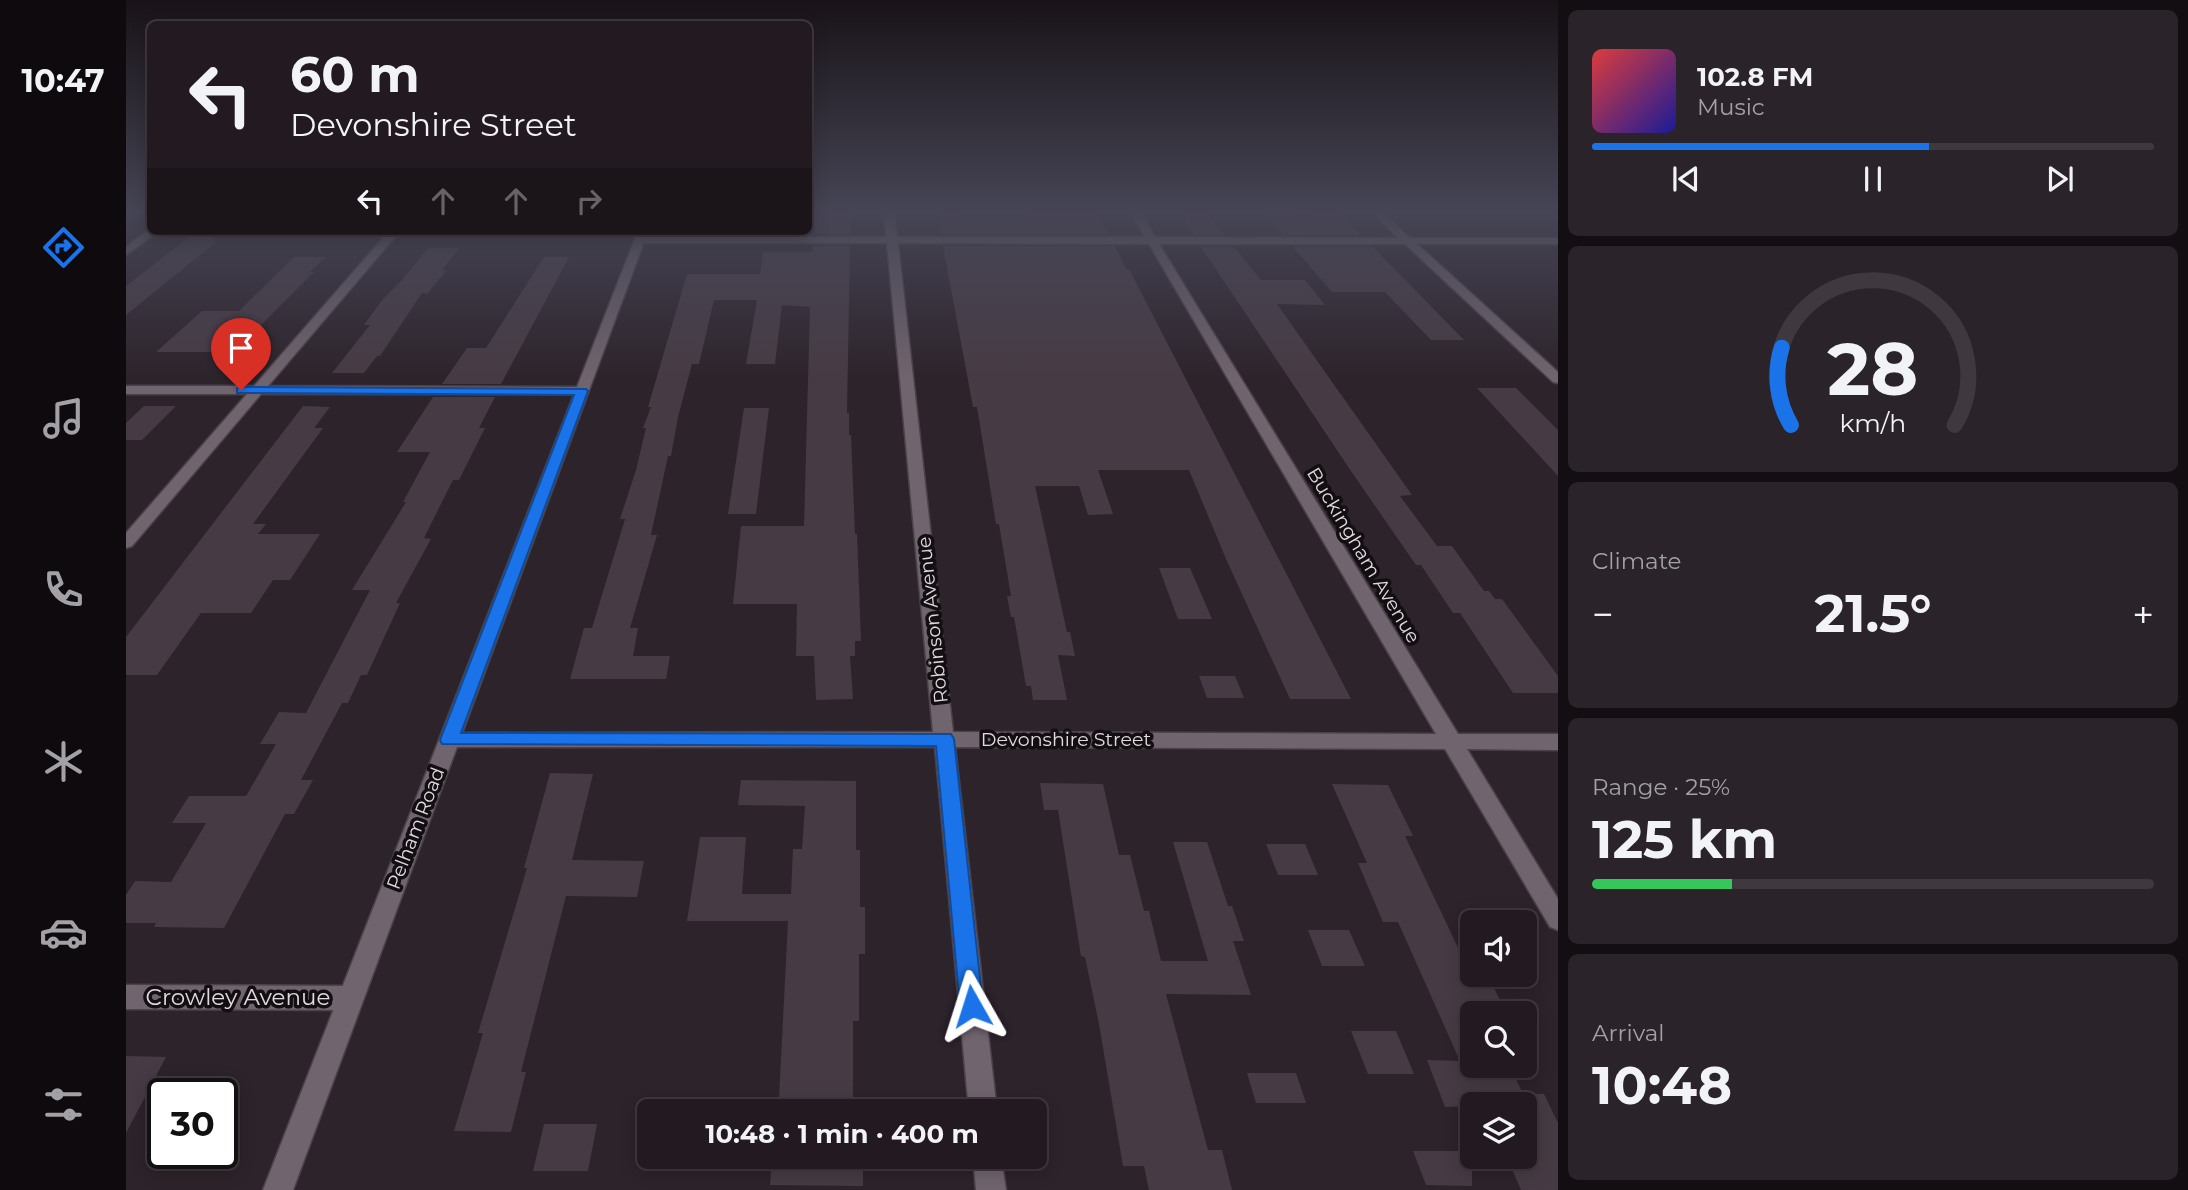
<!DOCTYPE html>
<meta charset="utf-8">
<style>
:root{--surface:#221a20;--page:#2a2329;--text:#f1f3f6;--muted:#a2a1a5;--line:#3f383e;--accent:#1a73e8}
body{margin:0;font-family:Montserrat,sans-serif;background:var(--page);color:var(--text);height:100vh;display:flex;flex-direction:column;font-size:26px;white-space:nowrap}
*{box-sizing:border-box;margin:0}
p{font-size:23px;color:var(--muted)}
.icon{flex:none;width:38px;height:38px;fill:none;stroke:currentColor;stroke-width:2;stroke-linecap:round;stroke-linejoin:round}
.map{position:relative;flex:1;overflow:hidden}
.panel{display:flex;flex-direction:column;gap:10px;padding:10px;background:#130e12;width:630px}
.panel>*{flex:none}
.guide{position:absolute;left:21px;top:21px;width:665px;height:214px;border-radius:10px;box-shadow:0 4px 18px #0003,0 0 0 2px var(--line);background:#221a20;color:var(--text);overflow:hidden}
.tools{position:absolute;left:1334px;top:910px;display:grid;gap:14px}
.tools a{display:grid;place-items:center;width:77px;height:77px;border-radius:10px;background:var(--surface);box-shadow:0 4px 18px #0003,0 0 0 2px var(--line);font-size:35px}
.speed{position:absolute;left:21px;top:1078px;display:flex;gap:14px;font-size:35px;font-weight:700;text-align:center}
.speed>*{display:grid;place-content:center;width:91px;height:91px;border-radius:50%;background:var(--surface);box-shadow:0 4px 18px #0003,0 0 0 2px var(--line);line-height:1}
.speed .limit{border:4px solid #111;border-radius:10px;background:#fff;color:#111}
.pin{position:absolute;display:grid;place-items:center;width:60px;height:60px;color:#fff;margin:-72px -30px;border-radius:50% 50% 50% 0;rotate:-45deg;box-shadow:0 0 7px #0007}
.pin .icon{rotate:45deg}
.me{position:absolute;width:77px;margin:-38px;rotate:354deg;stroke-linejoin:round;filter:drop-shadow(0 0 5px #0008)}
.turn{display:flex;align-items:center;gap:24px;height:147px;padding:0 28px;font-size:32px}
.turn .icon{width:91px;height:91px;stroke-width:2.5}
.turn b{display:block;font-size:49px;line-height:60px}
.lanes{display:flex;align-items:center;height:66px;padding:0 28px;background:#0003;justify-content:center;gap:35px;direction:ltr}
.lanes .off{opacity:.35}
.big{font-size:52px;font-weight:700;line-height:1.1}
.panel .tile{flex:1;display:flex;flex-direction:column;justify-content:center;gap:10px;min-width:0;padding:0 24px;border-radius:10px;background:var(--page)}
.panel .dial{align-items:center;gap:0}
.dial svg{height:182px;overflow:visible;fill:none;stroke:var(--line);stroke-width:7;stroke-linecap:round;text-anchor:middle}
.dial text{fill:var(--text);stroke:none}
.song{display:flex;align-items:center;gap:21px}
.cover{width:84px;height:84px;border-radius:10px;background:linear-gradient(135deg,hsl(0 70% 55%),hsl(240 70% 35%))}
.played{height:7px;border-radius:4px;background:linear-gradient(90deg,var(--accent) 60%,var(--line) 60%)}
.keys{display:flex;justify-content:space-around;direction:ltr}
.heat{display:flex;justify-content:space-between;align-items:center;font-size:38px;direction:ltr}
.charge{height:10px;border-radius:5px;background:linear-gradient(90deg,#34c759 25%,var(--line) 0)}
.trip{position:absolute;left:511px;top:1099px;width:410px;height:70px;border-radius:10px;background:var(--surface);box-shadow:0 4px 18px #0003,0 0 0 2px var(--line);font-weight:700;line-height:70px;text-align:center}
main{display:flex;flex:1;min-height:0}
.tab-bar{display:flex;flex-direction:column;width:126px;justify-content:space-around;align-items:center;background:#0e0a0d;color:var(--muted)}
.tab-bar .icon{width:49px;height:49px}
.tab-bar .active{color:var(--accent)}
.tab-bar b{font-size:32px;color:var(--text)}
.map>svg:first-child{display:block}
.building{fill:#463b44}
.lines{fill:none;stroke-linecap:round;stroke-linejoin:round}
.minor-casing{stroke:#4a4149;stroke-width:3}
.secondary-casing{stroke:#4a4149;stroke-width:3}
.minor{fill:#70646e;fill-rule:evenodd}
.secondary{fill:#70646e;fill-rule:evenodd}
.route{fill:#1a73e8;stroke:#114b97;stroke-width:2}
.labels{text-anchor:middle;stroke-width:7;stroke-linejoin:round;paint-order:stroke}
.street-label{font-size:19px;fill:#e0d9de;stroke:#120e11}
.near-street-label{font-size:23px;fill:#e0d9de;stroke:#120e11}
</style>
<main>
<nav class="tab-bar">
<b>10:47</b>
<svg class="icon active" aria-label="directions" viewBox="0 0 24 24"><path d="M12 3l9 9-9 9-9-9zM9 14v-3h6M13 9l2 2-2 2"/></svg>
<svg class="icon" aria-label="music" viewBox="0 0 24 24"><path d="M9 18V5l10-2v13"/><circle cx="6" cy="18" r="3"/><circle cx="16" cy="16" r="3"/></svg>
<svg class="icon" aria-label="phone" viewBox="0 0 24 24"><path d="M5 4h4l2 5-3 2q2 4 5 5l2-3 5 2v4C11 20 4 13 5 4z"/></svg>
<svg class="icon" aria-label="climate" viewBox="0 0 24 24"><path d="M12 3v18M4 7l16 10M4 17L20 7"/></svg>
<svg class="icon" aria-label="car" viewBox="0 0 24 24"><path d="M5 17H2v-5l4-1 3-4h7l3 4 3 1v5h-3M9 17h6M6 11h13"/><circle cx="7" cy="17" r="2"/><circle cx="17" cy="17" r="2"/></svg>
<svg class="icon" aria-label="filters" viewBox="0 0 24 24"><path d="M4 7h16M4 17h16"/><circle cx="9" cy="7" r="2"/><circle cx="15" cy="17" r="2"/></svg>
</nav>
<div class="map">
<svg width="1432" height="1190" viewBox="0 0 1432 1190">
<rect width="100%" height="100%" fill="#2d232b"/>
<g class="building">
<polygon points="690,212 721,212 721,215 725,215 725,234 688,234"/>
<polygon points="812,212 834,212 835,218 901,218 899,213 970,213 983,234 815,234"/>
<polygon points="1053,212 1080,212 1098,235 1068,235"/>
<polygon points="1181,212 1211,212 1235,235 1157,235 1140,215 1184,216"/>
<polygon points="71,231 82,231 90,242 0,315 0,286"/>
<polygon points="687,246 724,246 721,413 723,413 723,435 725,435 729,534 731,534 735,641 729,641 729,656 724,656 727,699 690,700 688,656 670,656 671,604 607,604 615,526 678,526 684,307 656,305 649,364 620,364 631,300 588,300 573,364 566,364 552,417 545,456 542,456 525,535 531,535 504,628 512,628 507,656 544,656 540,679 444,679 458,628 466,628 499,519 494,519 510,470 520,428 517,428 525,407 522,407 561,274 634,274 637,252 686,252"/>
<polygon points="817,246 989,246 1000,269 1003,269 1225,699 1164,699 1100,559 1063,470 972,470 987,514 962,515 953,486 909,486 941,632 944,632 949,656 932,655 941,700 907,700 905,686 900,686 888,617 885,617 881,596 885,596 873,524 870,524 851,407 847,407"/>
<polygon points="1075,247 1108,247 1135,280 1179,280 1199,305 1151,304 1286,495 1274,496 1311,546 1326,546 1358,591 1363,591 1369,599 1376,599 1432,676 1432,693 1387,693 1334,613 1327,613 1295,565 1290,565 1227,474"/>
<polygon points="1167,247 1247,247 1338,340 1305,340 1259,292 1206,292"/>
<polygon points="302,248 333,248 316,270 321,270 301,294 296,293 254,356 251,356 238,373 206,373 244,325 238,325 257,299 275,281"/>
<polygon points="168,257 200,257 184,272 188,272 108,352 30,352 76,311 113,311"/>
<polygon points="418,257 443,257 375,384 316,384 341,348 360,348"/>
<polygon points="1351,388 1390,388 1432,430 1432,476"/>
<polygon points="307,397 369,397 353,428 359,428 333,480 327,480 298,538 305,539 270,603 274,603 241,675 235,675 222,703 216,703 175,780 187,780 168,814 159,814 98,928 28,927 30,923 0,923 0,895 9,881 45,882 80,823 46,823 63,796 120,796 150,744 134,744 153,712 180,713 244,590 226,590 280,502 277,502 304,452 271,452"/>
<polygon points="18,406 50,406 16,440 0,440 0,423"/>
<polygon points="177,406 204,407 188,428 197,428 127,524 140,524 132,534 194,534 164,580 147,580 125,613 75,613 31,675 0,675 0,637"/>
<polygon points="618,408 643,408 630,514 602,514"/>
<polygon points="1033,568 1064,568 1086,619 1052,619"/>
<polygon points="1073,676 1109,676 1118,698 1081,698"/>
<polygon points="424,773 467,774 446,860 518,861 511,897 440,896 395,1072 400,1072 385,1132 328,1131 357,1033 352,1033 401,868 398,868"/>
<polygon points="615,780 730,781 730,850 734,850 734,907 739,907 739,954 733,954 733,1021 727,1021 727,1100 653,1099 662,921 561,921 574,837 620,837 616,894 665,894 667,849 676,849 679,806 612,805"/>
<polygon points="914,783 977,784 993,855 1004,855 1018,911 1023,911 1035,961 1082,961 1047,842 1081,842 1102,906 1106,906 1118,941 1107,941 1125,995 1040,994 1082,1150 1096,1150 1106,1190 1023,1190 1018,1166 997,1166 973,1024 959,957 955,956 932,810 918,810"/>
<polygon points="1206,784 1262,785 1287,836 1279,836 1335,954 1346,954 1346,975 1362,975 1380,1013 1346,1013 1346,1066 1384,1066 1398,1096 1398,1094 1418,1094 1432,1123 1432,1190 1395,1190 1385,1167 1398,1168 1398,1104 1319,1107 1301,1060 1334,1061 1272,922 1257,922 1232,863 1241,863"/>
<polygon points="1140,844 1179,844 1192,875 1152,875"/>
<polygon points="1182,930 1223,930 1239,966 1196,966"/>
<polygon points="1225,1031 1270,1031 1288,1074 1242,1074"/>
<polygon points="0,1056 40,1057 0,1133"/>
<polygon points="1121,1073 1170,1073 1180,1103 1130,1103"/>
<polygon points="418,1124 471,1124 462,1171 407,1171"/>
<polygon points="1287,1151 1346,1151 1346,1186 1300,1185"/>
<polygon points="646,1157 737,1157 737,1186 644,1185"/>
</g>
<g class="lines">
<g class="minor-casing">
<g id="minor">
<path d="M758,212H768L771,237H1019L1004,212H1014L1029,237L1272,238L1245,212H1256L1284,238H1432V244H1291L1432,372V383L1427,382L1279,244H1033L1332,734H1432V750L1341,749L1432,899V930L1424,927L1319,749L829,747L871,1111H843L809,747H323L316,745L313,740L316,735L323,733L807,732L761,243H513L508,240L513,237H760ZM772,243L1023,244L1310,734L827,732Z"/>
<polygon points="24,229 33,231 0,255 0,247"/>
<polygon points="263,231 274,231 142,386 456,387 461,388 461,394 135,394 6,546 0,548 0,533 121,394 0,394 0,386 128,386"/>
<polygon points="0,985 224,986 233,990 237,998 233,1006 224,1010 0,1009"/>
<polygon points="847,1157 875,1157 880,1190 850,1190"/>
</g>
</g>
<g class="secondary-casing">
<polygon id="secondary" points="512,231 522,231 167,1190 137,1190"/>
</g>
<use href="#minor" class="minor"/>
<use href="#secondary" class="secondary"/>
</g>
<linearGradient id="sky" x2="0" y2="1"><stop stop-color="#191318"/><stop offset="0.56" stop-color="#464555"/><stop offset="1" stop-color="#464555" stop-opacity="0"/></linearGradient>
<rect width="1432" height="378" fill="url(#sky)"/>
<polygon class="route" points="115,387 460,389 462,391 335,733 825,734 828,739 857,1006 854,1014 846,1017 838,1014 834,1006 810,746 316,744 314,740 448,395 111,393 111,388"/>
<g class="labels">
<g class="street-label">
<text transform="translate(1238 555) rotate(59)" y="7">Buckingham Avenue</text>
<text transform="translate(806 620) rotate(-96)" y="7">Robinson Avenue</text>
<text x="940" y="746">Devonshire Street</text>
<text transform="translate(289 828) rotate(-69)" y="7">Pelham Road</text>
</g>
<g class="near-street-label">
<text x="112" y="1005">Crowley Avenue</text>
</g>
</g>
</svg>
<div class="tools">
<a><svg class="icon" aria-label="sound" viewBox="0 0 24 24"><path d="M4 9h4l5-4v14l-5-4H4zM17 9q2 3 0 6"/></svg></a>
<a><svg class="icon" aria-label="search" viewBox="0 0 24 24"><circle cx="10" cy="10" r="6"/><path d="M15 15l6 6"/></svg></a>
<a><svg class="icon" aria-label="layers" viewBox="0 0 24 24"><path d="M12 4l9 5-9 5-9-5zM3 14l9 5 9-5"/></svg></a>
</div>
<div class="speed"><div class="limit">30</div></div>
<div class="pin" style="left:115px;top:390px;background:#d93025"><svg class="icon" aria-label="arrive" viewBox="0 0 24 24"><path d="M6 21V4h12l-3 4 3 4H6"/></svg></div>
<svg class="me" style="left:846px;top:1006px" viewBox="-20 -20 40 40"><path d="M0-17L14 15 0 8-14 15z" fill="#1a73e8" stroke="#fff" stroke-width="4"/></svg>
<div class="trip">10:48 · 1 min · 400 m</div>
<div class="guide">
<div class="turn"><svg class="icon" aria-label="left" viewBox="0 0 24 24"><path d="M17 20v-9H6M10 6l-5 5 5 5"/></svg><div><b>60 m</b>Devonshire Street</div></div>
<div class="lanes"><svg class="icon" aria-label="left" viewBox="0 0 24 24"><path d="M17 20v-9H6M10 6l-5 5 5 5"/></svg><svg class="icon off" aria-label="ahead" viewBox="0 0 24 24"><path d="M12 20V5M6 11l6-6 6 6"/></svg><svg class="icon off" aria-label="ahead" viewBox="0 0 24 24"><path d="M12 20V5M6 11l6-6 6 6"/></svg><svg class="icon off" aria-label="right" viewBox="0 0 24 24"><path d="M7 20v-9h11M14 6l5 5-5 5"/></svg></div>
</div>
</div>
<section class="panel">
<div class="tile">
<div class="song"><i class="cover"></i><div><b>102.8 FM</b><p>Music</p></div></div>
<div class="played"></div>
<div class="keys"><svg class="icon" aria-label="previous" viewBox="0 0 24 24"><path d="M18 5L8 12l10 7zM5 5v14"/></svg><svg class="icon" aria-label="pause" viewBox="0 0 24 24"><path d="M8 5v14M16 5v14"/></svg><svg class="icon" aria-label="next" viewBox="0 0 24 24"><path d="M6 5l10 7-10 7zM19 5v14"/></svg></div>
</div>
<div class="tile dial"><svg viewBox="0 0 100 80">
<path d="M14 69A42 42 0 1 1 86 69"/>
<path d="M14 69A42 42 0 0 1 10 35" stroke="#1a73e8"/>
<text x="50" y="56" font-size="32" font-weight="700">28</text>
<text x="50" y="72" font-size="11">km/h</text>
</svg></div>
<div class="tile"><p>Climate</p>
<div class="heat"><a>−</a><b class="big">21.5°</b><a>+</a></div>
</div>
<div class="tile"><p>Range · 25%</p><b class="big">125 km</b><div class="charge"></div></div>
<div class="tile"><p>Arrival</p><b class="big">10:48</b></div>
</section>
</main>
